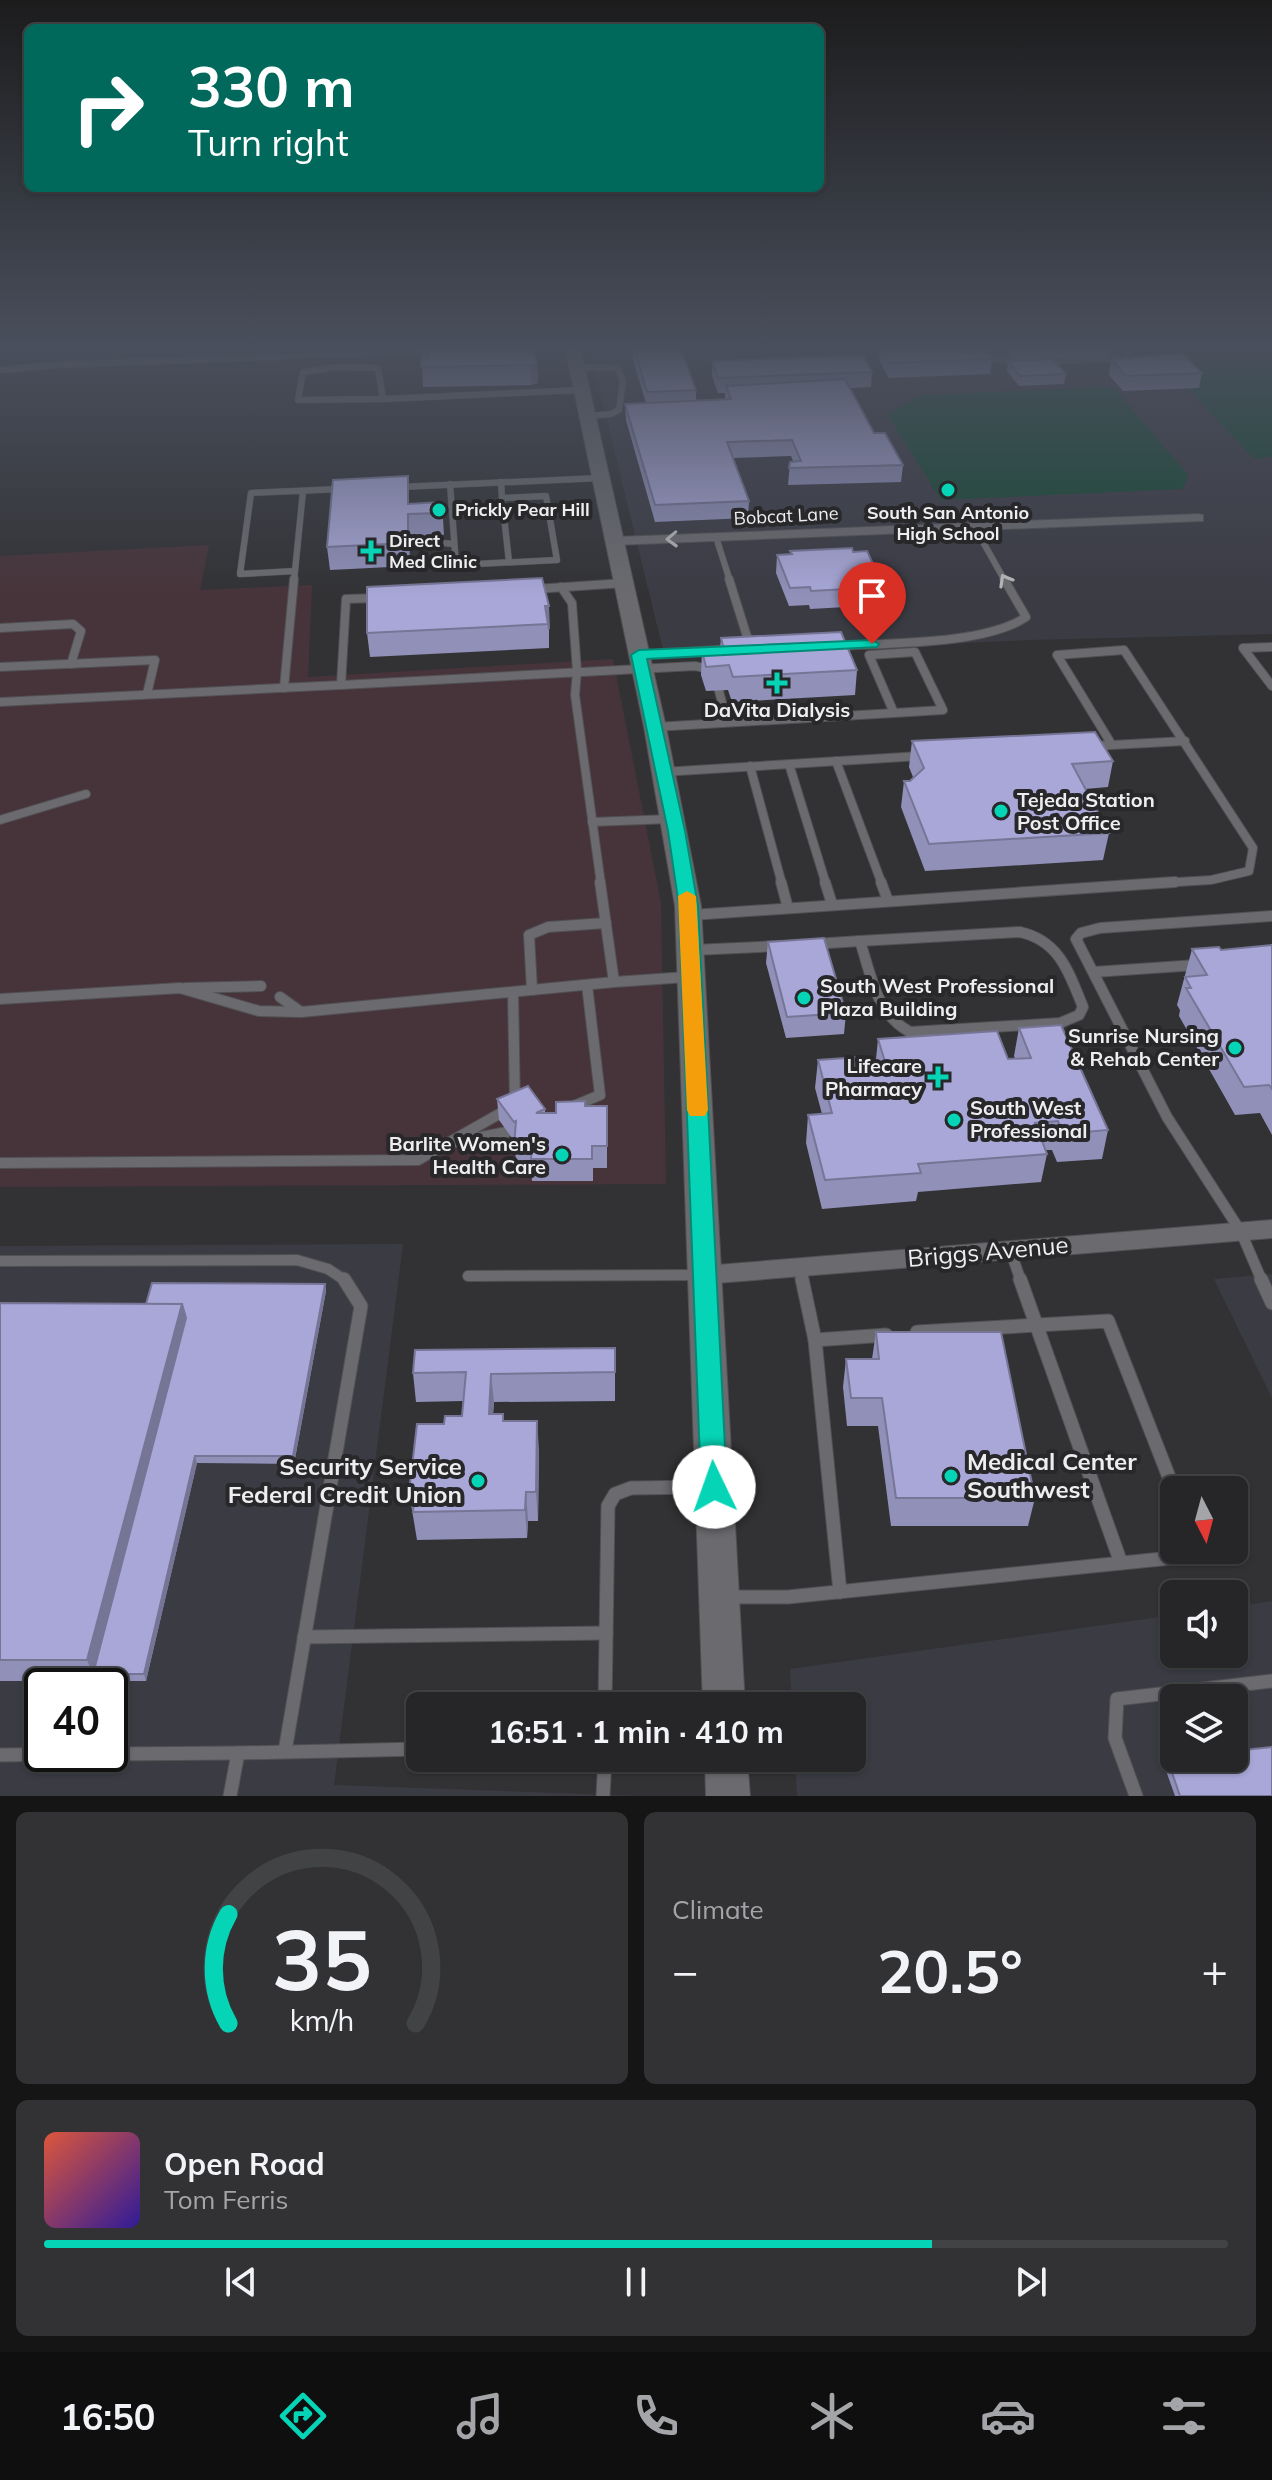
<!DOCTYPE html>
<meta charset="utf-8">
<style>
:root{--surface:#262628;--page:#323234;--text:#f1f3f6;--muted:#a4a5a8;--line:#424345;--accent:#05d5b6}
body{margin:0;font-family:Mulish,sans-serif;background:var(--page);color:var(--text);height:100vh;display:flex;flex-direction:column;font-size:30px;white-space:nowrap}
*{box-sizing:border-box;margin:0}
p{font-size:26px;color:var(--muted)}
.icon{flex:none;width:44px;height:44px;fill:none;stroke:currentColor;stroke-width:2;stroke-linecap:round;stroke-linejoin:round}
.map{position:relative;height:1796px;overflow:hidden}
.side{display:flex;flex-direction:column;gap:16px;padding:16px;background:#151516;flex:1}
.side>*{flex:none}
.hud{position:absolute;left:24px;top:24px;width:800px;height:168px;border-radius:12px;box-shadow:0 2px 6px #0004,0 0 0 2px var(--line);background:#00695c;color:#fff;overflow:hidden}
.needle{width:52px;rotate:174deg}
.fabs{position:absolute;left:1160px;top:1476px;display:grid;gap:16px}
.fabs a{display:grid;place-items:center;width:88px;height:88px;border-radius:12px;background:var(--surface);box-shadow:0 2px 6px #0004,0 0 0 2px var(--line);font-size:40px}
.speed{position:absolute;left:24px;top:1668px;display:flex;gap:16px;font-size:40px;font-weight:700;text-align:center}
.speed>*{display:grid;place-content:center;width:104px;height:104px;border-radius:50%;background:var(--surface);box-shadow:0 2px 6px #0004,0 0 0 2px var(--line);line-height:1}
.speed .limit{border:4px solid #111;border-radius:12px;background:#fff;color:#111}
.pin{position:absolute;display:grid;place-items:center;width:68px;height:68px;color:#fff;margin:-82px -34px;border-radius:50% 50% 50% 0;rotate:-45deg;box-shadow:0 0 8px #0007}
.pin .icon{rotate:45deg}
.me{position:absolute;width:88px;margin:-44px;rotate:357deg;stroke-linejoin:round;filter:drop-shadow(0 0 6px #0008)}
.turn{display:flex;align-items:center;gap:28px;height:168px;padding:0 32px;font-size:36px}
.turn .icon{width:104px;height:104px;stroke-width:2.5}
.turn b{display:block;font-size:56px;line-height:68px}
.big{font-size:60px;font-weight:700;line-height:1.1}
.side .card{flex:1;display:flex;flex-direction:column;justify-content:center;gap:12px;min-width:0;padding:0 28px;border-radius:12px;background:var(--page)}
.side .dial{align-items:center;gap:0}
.dial svg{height:208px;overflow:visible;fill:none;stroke:var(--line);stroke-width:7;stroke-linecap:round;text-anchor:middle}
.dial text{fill:var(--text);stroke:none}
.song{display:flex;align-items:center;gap:24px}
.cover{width:96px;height:96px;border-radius:12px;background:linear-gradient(135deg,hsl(10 70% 55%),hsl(250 70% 35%))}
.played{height:8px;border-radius:4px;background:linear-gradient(90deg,var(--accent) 75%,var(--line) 75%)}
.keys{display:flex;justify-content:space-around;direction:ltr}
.heat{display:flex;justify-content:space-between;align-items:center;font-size:44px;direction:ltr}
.side .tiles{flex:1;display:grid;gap:16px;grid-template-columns:1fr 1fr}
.card:last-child{grid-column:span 2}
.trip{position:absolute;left:406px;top:1692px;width:460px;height:80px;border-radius:12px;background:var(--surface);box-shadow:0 2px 6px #0004,0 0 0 2px var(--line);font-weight:700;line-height:80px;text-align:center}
.menu{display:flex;height:128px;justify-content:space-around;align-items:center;background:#0f0f10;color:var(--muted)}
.menu .icon{width:56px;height:56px}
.menu .active{color:var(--accent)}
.menu b{font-size:36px;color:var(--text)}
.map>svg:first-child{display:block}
.built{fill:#3b3b44;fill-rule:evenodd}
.medical{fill:#47343a}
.green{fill:#164834}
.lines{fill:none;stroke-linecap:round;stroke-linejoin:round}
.lane-far3-casing{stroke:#515154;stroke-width:7}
.lane-far2-casing{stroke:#515154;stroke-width:10}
.lane-far1-casing{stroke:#515154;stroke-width:12}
.lane-casing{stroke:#515154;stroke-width:15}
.street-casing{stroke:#515154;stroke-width:2}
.secondary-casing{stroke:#515154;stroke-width:2}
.lane-far3{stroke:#6b6b6f;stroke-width:6}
.lane-far2{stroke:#6b6b6f;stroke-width:8}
.lane-far1{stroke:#6b6b6f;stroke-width:10}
.lane{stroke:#6b6b6f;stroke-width:13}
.street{fill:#6b6b6f;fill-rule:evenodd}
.secondary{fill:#6b6b6f;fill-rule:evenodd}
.wall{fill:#9090b9}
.shaded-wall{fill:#767596}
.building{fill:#a8a7d7;stroke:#767596;stroke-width:2}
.oneway{stroke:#bababc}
.route{fill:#05d5b6;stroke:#038a76;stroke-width:2}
.slow{fill:#f59e0b}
.poi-dot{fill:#05d5b6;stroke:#28282b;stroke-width:3}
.labels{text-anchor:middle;stroke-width:8;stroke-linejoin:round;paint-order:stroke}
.far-poi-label{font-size:18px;font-weight:bold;fill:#eeeef0;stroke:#28282b;text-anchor:start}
.far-street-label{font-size:18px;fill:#eeeef0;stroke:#28282b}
.poi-label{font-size:20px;font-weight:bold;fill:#eeeef0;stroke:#28282b;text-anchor:start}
.near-street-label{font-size:24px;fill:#eeeef0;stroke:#28282b}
.near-poi-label{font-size:24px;font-weight:bold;fill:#eeeef0;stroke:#28282b;text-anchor:start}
</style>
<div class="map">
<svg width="1272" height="1796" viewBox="0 0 1272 1796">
<rect width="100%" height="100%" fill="#323235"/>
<g class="built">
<polygon points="589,347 1272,347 1272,634 1029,640 665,658"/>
<path d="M403,1244L334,1785L638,1796H0V1246ZM42,1686H110V1754H42Z"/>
<polygon points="1272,1274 1272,1398 1214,1279"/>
<path d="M1272,1601V1796H797L795,1758H852V1706H792L790,1669L1174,1615V1654H1234V1607ZM1174,1698H1234V1758H1174Z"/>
</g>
<polygon class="medical" points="209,545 200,590 312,585 308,677 613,659 661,903 666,1184 0,1187 0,556"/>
<g class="green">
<polygon points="1138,347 1272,347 1272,457 1253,458 1188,389 1203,388 1184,369 1148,357"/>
<polygon points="1113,387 1189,476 1182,489 941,500 888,415 921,395"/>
</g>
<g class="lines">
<g class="lane-far3-casing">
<g id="lane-far3">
<polyline points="983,347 993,358 1020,363"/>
<polyline points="1047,362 1125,358 1129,354 1125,347"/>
<polygon points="338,367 378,368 383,399 298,400 303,372"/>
<polyline points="576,367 617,368 623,380 619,410 611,414 587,416"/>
<polyline points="383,399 582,390"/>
<polyline points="450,484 456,565 557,560 546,496 502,498 501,482"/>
<polyline points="400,487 600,478"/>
<polyline points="303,491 295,571 240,574 251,493 341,489"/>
<polyline points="502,498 509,562"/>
<polyline points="974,526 1005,581"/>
<polyline points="430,536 433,542 454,544"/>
<polyline points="716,537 730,581"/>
<polyline points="294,581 295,571"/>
</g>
</g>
<g class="lane-far2-casing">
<g id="lane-far2">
<polyline points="729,579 750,646"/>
<polyline points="561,587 572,603 577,671 575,695 601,884"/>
<polyline points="536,589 624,583"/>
<polyline points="377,598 346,599 341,685 695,666 712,670"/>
<polyline points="0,628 73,624 81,631 71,664"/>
<path d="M836,646C886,643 985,645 1026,617L1004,579"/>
<polyline points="1272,647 1243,648 1272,686"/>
<polygon points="915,652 943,710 894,713 869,655"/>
<polyline points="639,655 731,649"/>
<polyline points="0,667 155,660 147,694"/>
<polyline points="284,688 294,579"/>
<polyline points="719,691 727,722"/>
<polyline points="0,702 341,685"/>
<polyline points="655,727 894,713"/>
<polyline points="1112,745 1185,741"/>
<polyline points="1094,746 1112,745 1057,655 1124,650 1253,848 1249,871 1211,880 1145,884"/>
<polyline points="836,761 882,884"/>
<polyline points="789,764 826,884"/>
<polyline points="750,766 782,884"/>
<polyline points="663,772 920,756"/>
<polyline points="0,820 86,794"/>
<polyline points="592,822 670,819"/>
</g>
</g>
<g class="lane-far1-casing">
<g id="lane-far1">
<polyline points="781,882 788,908"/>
<polyline points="825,882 832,904"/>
<polyline points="881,882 888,901"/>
<polyline points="692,915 1175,882"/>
<path d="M1020,932C1060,941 1069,973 1083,1007L1079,1015L1060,1023L910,1032C876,1014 871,975 860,941Z"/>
<polyline points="814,944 860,941"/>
<polyline points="694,950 779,946"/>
<polyline points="1094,972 1197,965"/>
<polyline points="614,982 687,977"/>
<polyline points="185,988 261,986"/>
<polyline points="532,990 529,935 548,927 606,923"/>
<polyline points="280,997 301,1012"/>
<polyline points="0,999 180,988 259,1011 301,1012 614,982 600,882"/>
<polyline points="576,1105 600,1095 587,985"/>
<polyline points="456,1142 507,1132"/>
<polyline points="0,1163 418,1160 515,1105 513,992"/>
<polyline points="1010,1250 1021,1281"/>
<polyline points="0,1261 297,1260 328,1269 346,1281"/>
<polyline points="800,1268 803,1281"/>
<polyline points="468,1276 697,1275"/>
<polyline points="1262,1281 1241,1232 1167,1117 1076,939 1081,933 1100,928 1272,916"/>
</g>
</g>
<g class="lane-casing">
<g id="lane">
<polyline points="802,1279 815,1340"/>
<polyline points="1020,1279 1121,1563"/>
<polyline points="1261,1279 1272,1303"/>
<polyline points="917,1332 1108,1321 1174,1490"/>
<polyline points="840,1592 815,1340 886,1335"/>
<polyline points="730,1597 788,1597 1191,1556 1191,1550"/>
<polyline points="304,1637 606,1633"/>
<polyline points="605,1706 608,1506 615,1494 631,1488 704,1487"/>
<polyline points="285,1751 361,1306 344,1279"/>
<polyline points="110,1754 238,1753"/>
<polyline points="0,1755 79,1754"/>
<polyline points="230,1796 238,1753 420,1749"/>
<polyline points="603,1796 605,1758"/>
<polyline points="1136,1796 1115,1738 1117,1699 1272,1681"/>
</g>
</g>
<g class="street-casing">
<g id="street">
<polygon points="506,347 556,347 551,350 510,351"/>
<polygon points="444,348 449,351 448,353 53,368 0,373 0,367 53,362"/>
<polygon points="1198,514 1203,515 1203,521 616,545 609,541 616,537"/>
<polygon points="1272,1220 1272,1238 704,1284 696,1281 692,1275 696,1269 704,1266"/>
</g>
</g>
<g class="secondary-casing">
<g id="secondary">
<polygon points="565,347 580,347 666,727 701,906 745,1706 703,1706 675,906 644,727"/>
<polygon points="705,1758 747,1758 750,1796 706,1796"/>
</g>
</g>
<use href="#lane-far3" class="lane-far3"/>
<use href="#lane-far2" class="lane-far2"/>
<use href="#lane-far1" class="lane-far1"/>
<use href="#lane" class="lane"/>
<use href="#street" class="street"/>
<use href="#secondary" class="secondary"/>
</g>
<g class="wall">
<polygon points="421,347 534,347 537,363 538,383 531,385 423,387"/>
<polygon points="632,347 680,347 696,390 696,401 725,399 725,393 718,393 712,376 712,361 872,372 871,387 849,388 874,433 903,465 901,482 788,485 790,462 793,461 791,456 733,458 749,501 748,518 655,522 626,420 625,404 646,403 632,357"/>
<polygon points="880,347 983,347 992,359 990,374 889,378 879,360"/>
<polygon points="1003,347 1112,347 1110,356 1013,360"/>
<polygon points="1111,359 1202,373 1199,388 1123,391 1109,375"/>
<polygon points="1008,361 1066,374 1064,384 1019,386 1007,371"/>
<polygon points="442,502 444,535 410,537 410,566 330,570 327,547 410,504"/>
<polygon points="790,551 853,552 884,587 882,605 810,609 809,605 789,606 776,573 777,555 790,555"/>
<polygon points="549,606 549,648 370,657 367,633"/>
<polygon points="721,638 857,670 855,695 732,702 728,690 706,691 701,675 702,651 720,650"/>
<polygon points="912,741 1113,761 1108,787 1085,789 1109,833 1103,860 925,871 901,807 904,781 910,781 913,777 909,767"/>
<polygon points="768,942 846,1013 844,1034 786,1038 766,963"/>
<polygon points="1272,945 1272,1135 1260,1113 1235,1115 1179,1016 1180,1010 1177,1005 1192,949 1221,950"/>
<polygon points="1019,1028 1108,1130 1102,1159 1057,1162 1052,1150 1046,1150 1047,1154 1041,1182 918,1192 916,1201 822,1209 806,1143 808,1115 822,1114 815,1088 818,1060 864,1069 875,1069 878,1039 1008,1059 1015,1059 1014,1056"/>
<polygon points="497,1099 545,1109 545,1113 556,1113 585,1106 607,1106 607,1168 593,1168 593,1181 532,1181 531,1168 516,1169 515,1142 499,1120"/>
<polygon points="325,1284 326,1291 294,1464 197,1463 146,1681 0,1681 0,1303 146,1304"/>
<polygon points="876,1332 1035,1498 1028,1526 891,1526 878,1426 847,1426 843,1387 846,1359 872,1359"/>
<polygon points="615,1348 615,1401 494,1402 493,1414 503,1414 504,1421 539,1449 538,1521 528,1521 527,1538 417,1540 409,1492 444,1424 462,1416 463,1401 416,1402 413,1373"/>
<polygon points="1167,1758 1272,1796 1175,1796 1164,1765"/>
</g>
<g class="shaded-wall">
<polygon points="537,363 538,383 531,385 531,365"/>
<polygon points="408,514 410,537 410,566 408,543"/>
<polygon points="545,606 549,606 550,629 548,630"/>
<polygon points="325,1284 326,1291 294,1464 293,1456"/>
<polygon points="182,1304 188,1326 93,1674 87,1660"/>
<polygon points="491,1374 494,1402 491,1443 489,1414"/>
<polygon points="537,1421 539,1449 538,1521 536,1492"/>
<polygon points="195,1456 197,1463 146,1681 144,1674"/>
<polygon points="526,1492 528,1521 527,1538 525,1510"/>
</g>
<g class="building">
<polygon points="421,347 534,347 529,347 530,354 535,354 537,363 531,365 421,367 421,358 428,358 428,351 421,351"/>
<polygon points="634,347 680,347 696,390 647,392"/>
<polygon points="881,347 983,347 992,359 890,363"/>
<polygon points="1182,353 1202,373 1126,376 1111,359"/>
<polygon points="863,355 872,372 718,378 712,361"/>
<polygon points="1053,359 1066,374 1020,376 1008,361"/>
<polygon points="845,379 874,433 885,433 903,465 789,468 790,462 801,461 792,440 727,442 749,501 655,505 625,404 731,399 726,386"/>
<polygon points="408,476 408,504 442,502 443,513 408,514 408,543 327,547 333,480"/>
<polygon points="852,548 853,552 867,551 884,587 811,591 810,587 790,588 777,555 792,554 790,551"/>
<polygon points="542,578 549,606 545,606 548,624 367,633 367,587"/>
<polygon points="841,632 857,670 733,677 729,665 706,667 702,651 724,649 721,638"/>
<polygon points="1095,732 1113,761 1072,764 1109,833 929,844 904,781 910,781 924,768 912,741"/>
<polygon points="824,938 846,1013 787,1017 768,942"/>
<polygon points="1272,945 1272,1089 1269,1085 1244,1087 1186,988 1191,988 1185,977 1207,975 1192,949 1219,947 1221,950"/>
<polygon points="1061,1025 1108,1130 1063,1134 1058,1121 1035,1123 1047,1154 918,1164 921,1173 825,1180 808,1115 832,1113 818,1060 860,1057 864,1069 887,1068 878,1039 997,1031 1008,1059 1031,1058 1019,1028"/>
<polygon points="528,1086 545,1109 536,1113 556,1113 556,1102 585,1101 585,1106 607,1106 607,1146 592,1146 592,1159 531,1159 532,1146 514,1147 516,1121 514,1122 497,1099"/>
<polygon points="152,1283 325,1284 293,1456 195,1456 144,1674 93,1674 186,1318 182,1304 146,1304"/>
<polygon points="0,1303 182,1304 87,1660 0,1660"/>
<polygon points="876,1332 1001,1332 1035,1498 896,1498 882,1398 851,1398 846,1359 879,1359"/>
<polygon points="615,1348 615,1372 491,1374 489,1414 503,1414 503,1421 537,1421 536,1492 526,1492 525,1510 413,1512 415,1492 409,1492 417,1424 444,1424 445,1416 462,1416 466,1372 413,1373 415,1350"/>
<polygon points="1272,1747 1272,1796 1180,1796 1167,1758 1234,1758 1234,1751"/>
</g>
<defs><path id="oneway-chevron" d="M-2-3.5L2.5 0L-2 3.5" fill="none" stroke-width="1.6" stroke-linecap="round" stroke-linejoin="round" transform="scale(2)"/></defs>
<g class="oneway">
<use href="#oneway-chevron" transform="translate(672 539) rotate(178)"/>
<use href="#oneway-chevron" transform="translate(1005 580) rotate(-120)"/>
</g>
<linearGradient id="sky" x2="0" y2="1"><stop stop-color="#1c1c1d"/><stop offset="0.58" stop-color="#494f5c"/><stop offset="1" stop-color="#494f5c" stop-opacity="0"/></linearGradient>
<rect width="1272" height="598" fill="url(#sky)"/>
<polygon class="route" points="872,640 879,644 877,647 647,659 685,831 698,906 727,1487 723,1496 714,1499 704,1496 701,1487 679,906 668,831 631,655 639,650"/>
<polygon class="slow" points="687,891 696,896 708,1110 705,1116 690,1116 687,1110 678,896"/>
<g class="poi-dot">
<circle cx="948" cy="490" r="8"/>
<circle cx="439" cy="510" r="8"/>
<path d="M367 539h8v8h8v8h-8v8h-8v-8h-8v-8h8z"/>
<path d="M773 671h8v8h8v8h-8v8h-8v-8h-8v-8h8z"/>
<circle cx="1001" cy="811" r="8"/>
<circle cx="804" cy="998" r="8"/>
<circle cx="1235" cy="1048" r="8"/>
<path d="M934 1065h8v8h8v8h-8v8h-8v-8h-8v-8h8z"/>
<circle cx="954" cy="1120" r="8"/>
<circle cx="562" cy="1155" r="8"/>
<circle cx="951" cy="1476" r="8"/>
<circle cx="478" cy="1481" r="8"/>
</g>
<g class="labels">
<g class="far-poi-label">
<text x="455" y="516">Prickly Pear Hill</text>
<text x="948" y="519" text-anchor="middle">South San Antonio<tspan x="948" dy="21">High School</tspan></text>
<text x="389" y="547">Direct<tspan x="389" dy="21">Med Clinic</tspan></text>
</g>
<g class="far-street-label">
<text transform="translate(786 516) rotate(-3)" y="6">Bobcat Lane</text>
</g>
<g class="poi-label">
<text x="777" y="717" text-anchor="middle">DaVita Dialysis</text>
<text x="1017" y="807">Tejeda Station<tspan x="1017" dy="23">Post Office</tspan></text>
<text x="820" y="993">South West Professional<tspan x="820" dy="23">Plaza Building</tspan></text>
<text x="1219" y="1043" text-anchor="end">Sunrise Nursing<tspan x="1219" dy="23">&amp; Rehab Center</tspan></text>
<text x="922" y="1073" text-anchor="end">Lifecare<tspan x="922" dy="23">Pharmacy</tspan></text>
<text x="970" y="1115">South West<tspan x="970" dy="23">Professional</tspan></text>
<text x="546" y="1151" text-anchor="end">Barlite Women's<tspan x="546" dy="23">Health Care</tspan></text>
</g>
<g class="near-street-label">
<text transform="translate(988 1252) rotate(-5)" y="8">Briggs Avenue</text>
</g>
<g class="near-poi-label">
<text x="967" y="1470">Medical Center<tspan x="967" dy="28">Southwest</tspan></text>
<text x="462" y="1475" text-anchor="end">Security Service<tspan x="462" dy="28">Federal Credit Union</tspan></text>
</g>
</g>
</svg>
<div class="fabs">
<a><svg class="needle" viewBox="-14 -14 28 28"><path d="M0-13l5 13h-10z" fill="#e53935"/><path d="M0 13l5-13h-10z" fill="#a4a5a8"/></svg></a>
<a><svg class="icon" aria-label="sound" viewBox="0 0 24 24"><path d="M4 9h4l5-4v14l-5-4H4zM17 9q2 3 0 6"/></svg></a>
<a><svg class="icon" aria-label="layers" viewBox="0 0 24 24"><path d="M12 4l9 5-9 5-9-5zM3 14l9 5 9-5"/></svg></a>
</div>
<div class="speed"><div class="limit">40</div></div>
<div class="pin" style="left:872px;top:644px;background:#d93025"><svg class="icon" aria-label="arrive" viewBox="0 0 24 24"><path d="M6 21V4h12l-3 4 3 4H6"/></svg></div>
<svg class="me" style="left:714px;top:1487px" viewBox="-20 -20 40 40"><circle r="19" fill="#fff"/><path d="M0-13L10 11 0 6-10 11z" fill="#05d5b6"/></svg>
<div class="trip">16:51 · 1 min · 410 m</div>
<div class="hud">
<div class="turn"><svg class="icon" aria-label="right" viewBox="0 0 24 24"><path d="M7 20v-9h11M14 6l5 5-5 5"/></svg><div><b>330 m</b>Turn right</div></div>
</div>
</div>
<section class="side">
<div class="tiles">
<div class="card dial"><svg viewBox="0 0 100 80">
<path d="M14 69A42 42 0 1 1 86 69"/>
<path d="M14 69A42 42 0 0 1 14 27" stroke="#05d5b6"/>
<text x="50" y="56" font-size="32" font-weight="700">35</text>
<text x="50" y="72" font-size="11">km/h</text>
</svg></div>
<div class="card"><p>Climate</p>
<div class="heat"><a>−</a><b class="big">20.5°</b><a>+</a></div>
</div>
<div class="card">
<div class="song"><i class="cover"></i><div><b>Open Road</b><p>Tom Ferris</p></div></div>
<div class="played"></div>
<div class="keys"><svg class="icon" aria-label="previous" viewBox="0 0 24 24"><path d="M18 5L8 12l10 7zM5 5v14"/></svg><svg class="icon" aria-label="pause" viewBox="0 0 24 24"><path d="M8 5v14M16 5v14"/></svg><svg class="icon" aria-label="next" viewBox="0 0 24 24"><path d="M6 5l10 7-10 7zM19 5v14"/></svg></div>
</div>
</div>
</section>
<nav class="menu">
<b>16:50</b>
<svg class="icon active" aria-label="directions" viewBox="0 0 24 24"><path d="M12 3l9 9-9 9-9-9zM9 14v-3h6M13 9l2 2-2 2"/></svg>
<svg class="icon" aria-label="music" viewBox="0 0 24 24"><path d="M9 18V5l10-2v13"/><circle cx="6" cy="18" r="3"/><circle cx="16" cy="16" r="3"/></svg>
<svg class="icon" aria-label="phone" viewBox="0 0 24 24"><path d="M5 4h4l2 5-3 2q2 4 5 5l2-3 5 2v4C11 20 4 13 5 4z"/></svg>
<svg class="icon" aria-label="climate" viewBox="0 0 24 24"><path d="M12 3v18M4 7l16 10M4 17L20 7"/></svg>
<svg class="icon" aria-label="car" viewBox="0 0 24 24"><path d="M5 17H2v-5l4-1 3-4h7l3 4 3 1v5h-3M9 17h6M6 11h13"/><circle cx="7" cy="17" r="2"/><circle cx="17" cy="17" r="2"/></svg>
<svg class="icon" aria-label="filters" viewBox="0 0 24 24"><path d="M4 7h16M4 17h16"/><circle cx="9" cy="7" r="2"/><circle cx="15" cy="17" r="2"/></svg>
</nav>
